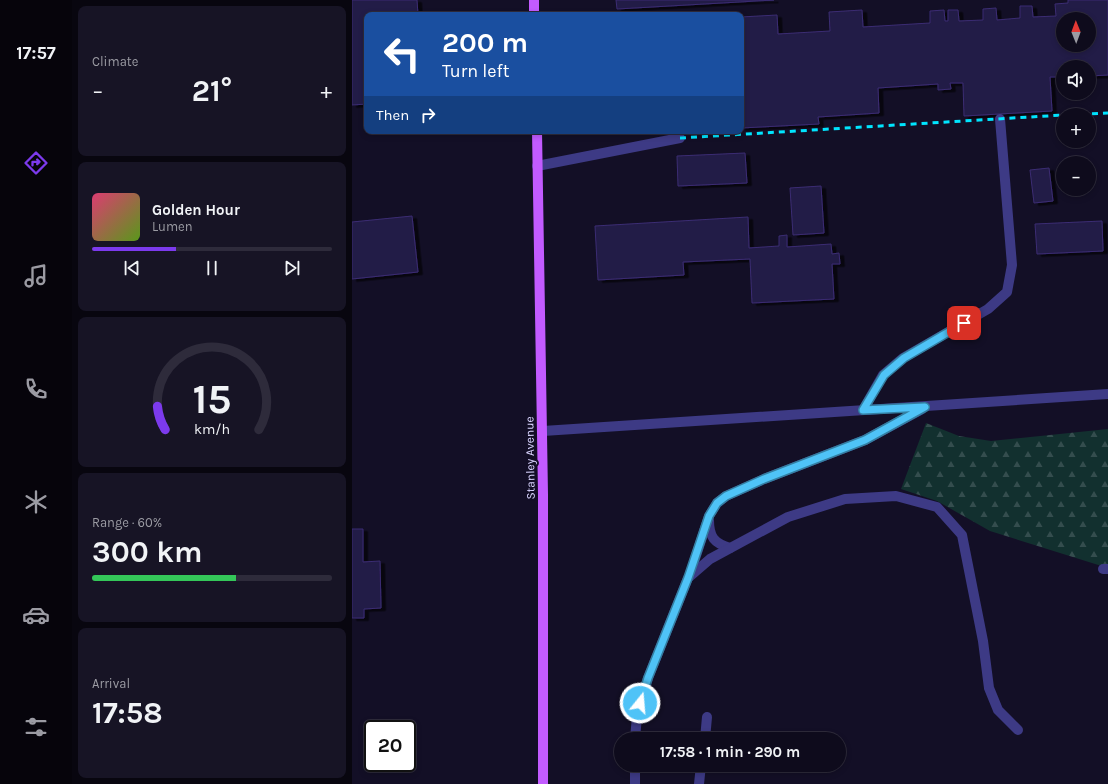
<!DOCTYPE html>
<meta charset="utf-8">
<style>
:root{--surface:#0e0b1c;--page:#171425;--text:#f1f3f6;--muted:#9b9ba3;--line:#2e2b3b;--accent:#7c3aed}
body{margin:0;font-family:Karla,sans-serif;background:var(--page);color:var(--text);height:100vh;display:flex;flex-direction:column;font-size:15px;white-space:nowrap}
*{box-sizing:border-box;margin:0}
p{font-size:13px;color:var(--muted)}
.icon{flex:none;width:22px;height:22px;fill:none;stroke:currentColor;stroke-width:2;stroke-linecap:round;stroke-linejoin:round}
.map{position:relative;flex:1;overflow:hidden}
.panel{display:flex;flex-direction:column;gap:6px;padding:6px;background:#08060f;width:280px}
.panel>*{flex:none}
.hud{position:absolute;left:12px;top:12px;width:380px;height:122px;border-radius:8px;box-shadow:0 2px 6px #0003,0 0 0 1px var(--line);background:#1a4fa0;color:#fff;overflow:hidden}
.needle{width:26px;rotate:359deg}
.buttons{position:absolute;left:704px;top:12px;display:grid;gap:8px}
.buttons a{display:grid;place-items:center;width:40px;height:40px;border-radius:50%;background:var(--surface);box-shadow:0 2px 6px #0003,0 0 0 1px var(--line);font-size:20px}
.speed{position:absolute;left:12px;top:720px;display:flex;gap:8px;font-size:20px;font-weight:700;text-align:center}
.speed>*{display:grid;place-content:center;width:52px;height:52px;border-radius:50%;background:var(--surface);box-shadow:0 2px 6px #0003,0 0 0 1px var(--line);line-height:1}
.speed .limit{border:2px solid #111;border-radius:6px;background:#fff;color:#111}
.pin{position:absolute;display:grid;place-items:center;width:34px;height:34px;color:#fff;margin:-17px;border-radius:8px;box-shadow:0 2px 6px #0006}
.me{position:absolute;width:44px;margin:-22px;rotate:17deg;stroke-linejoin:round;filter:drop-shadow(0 0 3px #0008)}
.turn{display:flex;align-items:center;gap:14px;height:84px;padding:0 12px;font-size:18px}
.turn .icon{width:52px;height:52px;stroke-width:2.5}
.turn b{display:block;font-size:28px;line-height:34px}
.then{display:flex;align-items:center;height:38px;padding:0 12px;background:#0003;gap:8px;font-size:15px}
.big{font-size:30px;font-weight:700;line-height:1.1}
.panel .tile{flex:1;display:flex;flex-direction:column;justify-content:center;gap:6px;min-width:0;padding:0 14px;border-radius:8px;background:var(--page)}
.panel .dial{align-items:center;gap:0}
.dial svg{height:104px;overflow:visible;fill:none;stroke:var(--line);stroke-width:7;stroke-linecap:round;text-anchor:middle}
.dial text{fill:var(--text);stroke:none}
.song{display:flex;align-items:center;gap:12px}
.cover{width:48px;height:48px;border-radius:6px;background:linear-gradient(135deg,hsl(340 70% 55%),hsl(90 70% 35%))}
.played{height:4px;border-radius:2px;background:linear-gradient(90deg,var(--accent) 35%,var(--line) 35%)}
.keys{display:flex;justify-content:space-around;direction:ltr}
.heat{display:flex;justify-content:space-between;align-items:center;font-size:22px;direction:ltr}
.charge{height:6px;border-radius:3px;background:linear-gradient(90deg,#34c759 60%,var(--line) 0)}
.trip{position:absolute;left:262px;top:732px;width:232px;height:40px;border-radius:20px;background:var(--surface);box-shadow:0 2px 6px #0003,0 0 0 1px var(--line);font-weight:700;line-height:40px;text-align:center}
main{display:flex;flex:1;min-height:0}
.tab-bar{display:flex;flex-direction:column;width:72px;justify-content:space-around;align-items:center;background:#06040b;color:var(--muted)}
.tab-bar .icon{width:28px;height:28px}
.tab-bar .selected{color:var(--accent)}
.tab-bar b{font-size:18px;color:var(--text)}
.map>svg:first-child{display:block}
.forest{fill:url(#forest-firs)}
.building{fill:#241b47;stroke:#3b2d73;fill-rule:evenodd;filter:url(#shadow)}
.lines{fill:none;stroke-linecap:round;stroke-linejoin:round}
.minor{stroke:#3d3a85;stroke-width:10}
.major{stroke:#c25bff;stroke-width:10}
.rail{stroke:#00e5ff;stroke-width:3;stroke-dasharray:6 5;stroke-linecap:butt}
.route-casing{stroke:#337fa1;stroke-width:10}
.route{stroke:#4fc3f7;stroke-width:7}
.labels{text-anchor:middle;stroke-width:4;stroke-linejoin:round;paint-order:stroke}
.street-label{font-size:12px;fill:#d9d4ff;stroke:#130f26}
</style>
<main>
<nav class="tab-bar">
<b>17:57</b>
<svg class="icon selected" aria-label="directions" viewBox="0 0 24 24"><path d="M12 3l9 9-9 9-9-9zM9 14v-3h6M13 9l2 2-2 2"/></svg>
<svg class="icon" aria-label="music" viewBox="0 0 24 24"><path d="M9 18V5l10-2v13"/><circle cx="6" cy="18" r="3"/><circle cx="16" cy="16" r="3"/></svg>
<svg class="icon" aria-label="phone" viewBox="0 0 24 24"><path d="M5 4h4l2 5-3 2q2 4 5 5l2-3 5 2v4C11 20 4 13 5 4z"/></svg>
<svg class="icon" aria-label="climate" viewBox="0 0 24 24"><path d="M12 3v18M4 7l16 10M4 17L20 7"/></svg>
<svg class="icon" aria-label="car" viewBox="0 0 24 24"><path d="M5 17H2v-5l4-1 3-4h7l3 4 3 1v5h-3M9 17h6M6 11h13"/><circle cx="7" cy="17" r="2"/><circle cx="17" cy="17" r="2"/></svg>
<svg class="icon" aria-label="filters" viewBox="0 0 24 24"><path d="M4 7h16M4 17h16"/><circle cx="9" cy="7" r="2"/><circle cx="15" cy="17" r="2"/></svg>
</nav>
<section class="panel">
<div class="tile"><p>Climate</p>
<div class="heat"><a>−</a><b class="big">21°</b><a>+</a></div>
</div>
<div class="tile">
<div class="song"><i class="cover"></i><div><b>Golden Hour</b><p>Lumen</p></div></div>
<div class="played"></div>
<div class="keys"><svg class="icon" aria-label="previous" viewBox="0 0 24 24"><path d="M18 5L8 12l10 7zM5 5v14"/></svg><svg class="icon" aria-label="pause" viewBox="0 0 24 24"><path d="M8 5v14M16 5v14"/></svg><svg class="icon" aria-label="next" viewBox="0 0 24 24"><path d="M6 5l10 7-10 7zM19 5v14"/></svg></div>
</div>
<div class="tile dial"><svg viewBox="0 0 100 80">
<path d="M14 69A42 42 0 1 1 86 69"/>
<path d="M14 69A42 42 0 0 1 8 51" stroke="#7c3aed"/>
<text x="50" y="56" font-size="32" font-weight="700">15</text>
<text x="50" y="72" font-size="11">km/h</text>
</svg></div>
<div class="tile"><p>Range · 60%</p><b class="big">300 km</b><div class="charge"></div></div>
<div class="tile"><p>Arrival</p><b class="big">17:58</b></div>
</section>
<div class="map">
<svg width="756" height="784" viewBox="0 0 756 784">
<defs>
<pattern id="forest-firs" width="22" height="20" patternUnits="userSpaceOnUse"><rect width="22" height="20" fill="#12302f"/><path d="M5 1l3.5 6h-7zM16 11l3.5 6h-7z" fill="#344d4e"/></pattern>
<filter id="shadow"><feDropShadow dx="4.5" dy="2.5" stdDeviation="0" flood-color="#0009"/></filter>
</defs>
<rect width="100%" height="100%" fill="#130f26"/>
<polygon class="forest" points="574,423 607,436 639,441 756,429 756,568 638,531 585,501 549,489"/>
<g class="building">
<polygon points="0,0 65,0 66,15 15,15 15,104 0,105"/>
<polygon points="264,0 422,0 265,9"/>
<path d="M716,0H756V75L737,76V67H711V73H705V77H698L700,111L612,116L611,83H598L599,89L586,90V84L526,88L527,113L466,117L467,124L389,128V17L425,15L426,34L478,31L477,12L510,10L511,27L578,23V11L592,10L593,21H596V10H606L607,21L631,20V9L644,8L645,20L668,18V6H680L681,17L704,16L703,4L716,3ZM711,19H737V45H711Z"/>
<polygon points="393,153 395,183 326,186 325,156"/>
<polygon points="697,168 701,201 682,203 678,170"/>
<polygon points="469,186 472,233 441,235 438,188"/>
<polygon points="60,216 66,272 0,279 0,222"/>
<polygon points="396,217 397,248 427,246 427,236 435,235 435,247 479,244 480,254 487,253 488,264 480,264 482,299 400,303 398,259 331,262 332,275 246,280 243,226"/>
<polygon points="750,221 751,251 685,254 683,224"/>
<polygon points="0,529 11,529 11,562 28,561 29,608 12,609 12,618 0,618"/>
</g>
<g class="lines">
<g class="minor">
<polyline points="185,166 328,138"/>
<polyline points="511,410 531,375 551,358 636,309 655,292 660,265 648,119"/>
<polyline points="191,431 756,394"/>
<path d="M357,520C357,537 362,543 378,548"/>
<polyline points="751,569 756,569"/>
<polyline points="337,577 357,516 365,503 374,496 412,479 513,440 570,409"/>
<polyline points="283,739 285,716 296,678 336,578 358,559 436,517 493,499 544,496 585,507 610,535 631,641 637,688 646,710 666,730"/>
<polyline points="353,739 355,717"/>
<polyline points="283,765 283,784"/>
<polyline points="347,784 349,765"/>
</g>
<g class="major">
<polyline points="182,0 182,15"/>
<polyline points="185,131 191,494 191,784"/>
</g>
<g class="rail">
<polyline points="718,115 756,113"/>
<polyline points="328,138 711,115"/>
</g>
</g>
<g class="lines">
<g class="route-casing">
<polyline id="route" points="288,703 296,678 336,578 357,516 365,503 374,496 412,479 513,440 573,407 511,410 532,375 552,358 612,323"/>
</g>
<use href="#route" class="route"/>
</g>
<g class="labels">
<g class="street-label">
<text transform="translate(178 458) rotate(-91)" y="4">Stanley Avenue</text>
</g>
</g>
</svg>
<div class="buttons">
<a><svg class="needle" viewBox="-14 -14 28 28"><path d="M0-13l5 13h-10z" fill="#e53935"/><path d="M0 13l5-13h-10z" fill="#9b9ba3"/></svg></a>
<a><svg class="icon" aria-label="sound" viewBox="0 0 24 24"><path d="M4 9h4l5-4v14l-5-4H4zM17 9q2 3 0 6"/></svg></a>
<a>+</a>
<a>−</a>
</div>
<div class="speed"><div class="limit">20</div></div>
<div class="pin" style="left:612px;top:323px;background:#d93025"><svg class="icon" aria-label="arrive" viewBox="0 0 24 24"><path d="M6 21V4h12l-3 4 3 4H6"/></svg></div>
<svg class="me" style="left:288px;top:703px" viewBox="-20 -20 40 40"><circle r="17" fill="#4fc3f7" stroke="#fff" stroke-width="3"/><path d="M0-11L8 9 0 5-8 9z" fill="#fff"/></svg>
<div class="trip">17:58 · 1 min · 290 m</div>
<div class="hud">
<div class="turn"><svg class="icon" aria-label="left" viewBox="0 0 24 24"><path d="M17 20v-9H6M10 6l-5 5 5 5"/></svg><div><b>200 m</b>Turn left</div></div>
<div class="then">Then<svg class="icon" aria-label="right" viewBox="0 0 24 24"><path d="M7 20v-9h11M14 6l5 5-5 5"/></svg></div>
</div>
</div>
</main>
